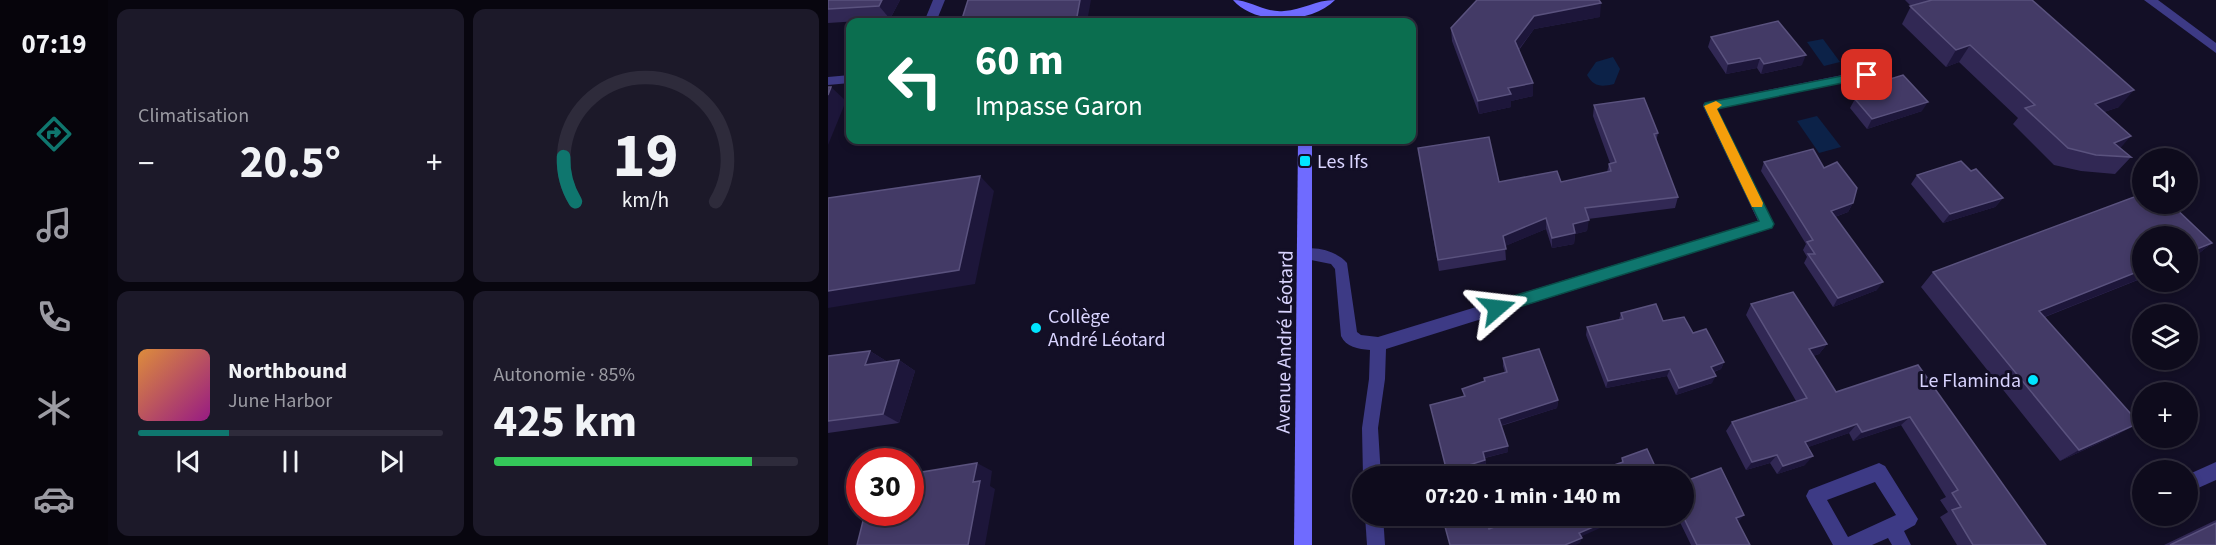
<!DOCTYPE html>
<html lang="fr">
<meta charset="utf-8">
<style>
:root{--surface:#0e0b1c;--page:#1c1929;--text:#f1f3f6;--muted:#9b9ba3;--line:#2e2b3b;--accent:#0f766e}
body{margin:0;font-family:"Source Sans 3",sans-serif;background:var(--page);color:var(--text);height:100vh;display:flex;flex-direction:column;font-size:22px;white-space:nowrap}
*{box-sizing:border-box;margin:0}
p{font-size:20px;color:var(--muted)}
.icon{flex:none;width:33px;height:33px;fill:none;stroke:currentColor;stroke-width:2;stroke-linecap:round;stroke-linejoin:round}
.map{position:relative;flex:1;overflow:hidden}
.side{display:flex;flex-direction:column;gap:9px;padding:9px;background:#08060f;width:720px}
.side>*{flex:none}
.top-card{position:absolute;left:18px;top:18px;width:570px;height:126px;border-radius:12px;box-shadow:0 3px 9px #0003,0 0 0 2px var(--line);background:#0b6e4f;color:#fff;overflow:hidden}
.controls{position:absolute;left:1304px;top:148px;display:grid;gap:12px}
.controls a{display:grid;place-items:center;width:66px;height:66px;border-radius:50%;background:var(--surface);box-shadow:0 3px 9px #0003,0 0 0 2px var(--line);font-size:30px}
.speed{position:absolute;left:18px;top:448px;display:flex;gap:12px;font-size:30px;font-weight:700;text-align:center}
.speed>*{display:grid;place-content:center;width:78px;height:78px;border-radius:50%;background:var(--surface);box-shadow:0 3px 9px #0003,0 0 0 2px var(--line);line-height:1}
.speed .limit{border:9px solid #d22;background:#fff;color:#111}
.pin{position:absolute;display:grid;place-items:center;width:51px;height:51px;color:#fff;margin:-26px;border-radius:12px;box-shadow:0 3px 9px #0006}
.me{position:absolute;width:66px;margin:-33px;rotate:73deg;stroke-linejoin:round;filter:drop-shadow(0 0 4px #0008)}
.turn{display:flex;align-items:center;gap:21px;height:126px;padding:0 30px;font-size:27px}
.turn .icon{width:78px;height:78px;stroke-width:2.5}
.turn b{display:block;font-size:42px;line-height:51px}
.big{font-size:45px;font-weight:700;line-height:1.1}
.side .widget{flex:1;display:flex;flex-direction:column;justify-content:center;gap:9px;min-width:0;padding:0 21px;border-radius:12px;background:var(--page)}
.side .dial{align-items:center;gap:0}
.dial svg{height:156px;overflow:visible;fill:none;stroke:var(--line);stroke-width:7;stroke-linecap:round;text-anchor:middle}
.dial text{fill:var(--text);stroke:none}
.song{display:flex;align-items:center;gap:18px}
.cover{width:72px;height:72px;border-radius:9px;background:linear-gradient(135deg,hsl(30 70% 55%),hsl(310 70% 35%))}
.played{height:6px;border-radius:3px;background:linear-gradient(90deg,var(--accent) 30%,var(--line) 30%)}
.keys{display:flex;justify-content:space-around;direction:ltr}
.heat{display:flex;justify-content:space-between;align-items:center;font-size:33px;direction:ltr}
.charge{height:9px;border-radius:4px;background:linear-gradient(90deg,#34c759 85%,var(--line) 0)}
.side .tiles{flex:1;display:grid;gap:9px;grid-template-columns:repeat(2,1fr)}
.trip{position:absolute;left:524px;top:466px;width:342px;height:60px;border-radius:30px;background:var(--surface);box-shadow:0 3px 9px #0003,0 0 0 2px var(--line);font-weight:700;line-height:60px;text-align:center}
main{display:flex;flex:1;min-height:0}
.tab-bar{display:flex;flex-direction:column;width:108px;justify-content:space-around;align-items:center;background:#06040b;color:var(--muted)}
.tab-bar .icon{width:42px;height:42px}
.tab-bar .selected{color:var(--accent)}
.tab-bar b{font-size:27px;color:var(--text)}
.map>svg:first-child{display:block}
.water{fill:#0c2248}
.lines{fill:none;stroke-linecap:round;stroke-linejoin:round}
.lane{fill:#3d3a85;fill-rule:evenodd}
.street{fill:#3d3a85;fill-rule:evenodd}
.secondary{fill:#6f6bff;fill-rule:evenodd}
.wall{fill:#312854}
.shaded-wall{fill:#1d163a}
.building{fill:#433a66;stroke:#5a527e;stroke-width:1.5}
.route{fill:#0f766e;stroke:#0a4d48;stroke-width:1.5}
.slow{fill:#f59e0b}
.poi-dot{fill:#00e5ff;stroke:#130f26;stroke-width:2}
.labels{text-anchor:middle;stroke-width:6;stroke-linejoin:round;paint-order:stroke}
.poi-label{font-size:20px;fill:#d9d4ff;stroke:#130f26;text-anchor:start}
.street-label{font-size:20px;fill:#d9d4ff;stroke:#130f26}
</style>
<main>
<nav class="tab-bar">
<b>07:19</b>
<svg class="icon selected" aria-label="directions" viewBox="0 0 24 24"><path d="M12 3l9 9-9 9-9-9zM9 14v-3h6M13 9l2 2-2 2"/></svg>
<svg class="icon" aria-label="music" viewBox="0 0 24 24"><path d="M9 18V5l10-2v13"/><circle cx="6" cy="18" r="3"/><circle cx="16" cy="16" r="3"/></svg>
<svg class="icon" aria-label="phone" viewBox="0 0 24 24"><path d="M5 4h4l2 5-3 2q2 4 5 5l2-3 5 2v4C11 20 4 13 5 4z"/></svg>
<svg class="icon" aria-label="climate" viewBox="0 0 24 24"><path d="M12 3v18M4 7l16 10M4 17L20 7"/></svg>
<svg class="icon" aria-label="car" viewBox="0 0 24 24"><path d="M5 17H2v-5l4-1 3-4h7l3 4 3 1v5h-3M9 17h6M6 11h13"/><circle cx="7" cy="17" r="2"/><circle cx="17" cy="17" r="2"/></svg>
</nav>
<section class="side">
<div class="tiles">
<div class="widget"><p>Climatisation</p>
<div class="heat"><a>−</a><b class="big">20.5°</b><a>+</a></div>
</div>
<div class="widget dial"><svg viewBox="0 0 100 80">
<path d="M14 69A42 42 0 1 1 86 69"/>
<path d="M14 69A42 42 0 0 1 8 46" stroke="#0f766e"/>
<text x="50" y="56" font-size="32" font-weight="700">19</text>
<text x="50" y="72" font-size="11">km/h</text>
</svg></div>
<div class="widget">
<div class="song"><i class="cover"></i><div><b>Northbound</b><p>June Harbor</p></div></div>
<div class="played"></div>
<div class="keys"><svg class="icon" aria-label="previous" viewBox="0 0 24 24"><path d="M18 5L8 12l10 7zM5 5v14"/></svg><svg class="icon" aria-label="pause" viewBox="0 0 24 24"><path d="M8 5v14M16 5v14"/></svg><svg class="icon" aria-label="next" viewBox="0 0 24 24"><path d="M6 5l10 7-10 7zM19 5v14"/></svg></div>
</div>
<div class="widget"><p>Autonomie · 85%</p><b class="big">425 km</b><div class="charge"></div></div>
</div>
</section>
<div class="map">
<svg width="1388" height="545" viewBox="0 0 1388 545">
<rect width="100%" height="100%" fill="#130f26"/>
<g class="water">
<polygon points="995,39 1012,62 996,66 979,42"/>
<path d="M785,57L792,69L786,84C773,87 766,87 759,75L768,62Z"/>
<polygon points="989,116 1013,147 991,153 969,121"/>
</g>
<g class="lines">
<g class="lane">
<polygon points="105,0 117,0 108,22 96,22"/>
<polygon points="22,75 22,83 0,85 0,77"/>
<polygon points="1388,462 1388,480 1359,493 1359,475"/>
</g>
<g class="street">
<polygon points="1316,0 1330,0 1388,43 1388,53"/>
<path d="M1039,70L1043,71V77L889,109L946,224L944,228L558,349L557,379L550,428L553,477H535L534,428L541,379L542,350C530,349 518,347 513,336L507,269L503,264L473,258L471,254L473,250C487,245 510,252 519,263L529,332L533,335L550,337L930,221L875,106L876,103Z"/>
<path d="M1051,463L1057,466L1090,519L1087,525L1076,531L1083,545H1064L1060,538L1044,545H1005L981,502L978,496L981,490ZM1047,482L1068,515L1020,537L999,500Z"/>
<polygon points="537,516 555,516 557,545 539,545"/>
</g>
<g class="secondary">
<path d="M405,0C423,0 436,13 456,11C475,10 487,0 507,0C484,24 427,26 405,0Z"/>
<polygon points="470,140 484,140 484,545 466,545"/>
</g>
</g>
<g class="wall">
<polygon points="0,0 72,0 62,19 0,23"/>
<polygon points="1077,0 1204,0 1291,107 1276,112 1292,148 1303,157 1287,174 1253,171 1226,165 1185,124 1190,118 1131,62 1118,67 1074,24 1083,6"/>
<polygon points="772,17 706,29 691,50 705,83 705,96 683,101 683,107 651,114 624,41 623,28"/>
<polygon points="883,37 974,65 933,74 929,68 898,74 880,47"/>
<polygon points="1033,88 1094,111 1039,129 1022,108"/>
<polygon points="766,105 830,133 828,142 850,197 847,208 760,219 759,231 747,234 746,244 724,248 718,229 677,246 678,260 611,271 590,148 671,182 733,182 779,172 781,164 782,163 765,116"/>
<polygon points="936,162 996,168 1025,203 1020,212 1007,217 1049,290 1005,307 976,263 979,257 975,250 978,244 933,171"/>
<polygon points="1143,171 1175,198 1167,207 1115,223 1083,184 1089,175"/>
<polygon points="1384,243 1365,258 1217,317 1291,434 1232,461 1093,287 1105,272"/>
<polygon points="923,304 999,344 991,354 985,356 1008,392 1090,365 1218,545 1129,545 1112,517 1120,512 1112,500 1118,497 1073,425 1025,441 1021,433 980,447 977,465 949,474 942,463 918,470 898,431 904,422 968,401 918,315"/>
<polygon points="793,313 835,321 865,333 896,362 893,369 886,372 884,383 848,395 839,376 778,388 758,335 759,327 791,319"/>
<polygon points="42,351 58,361 58,362 71,360 87,371 71,423 0,433 0,356"/>
<polygon points="675,358 730,400 729,408 673,426 680,446 680,452 657,458 658,467 636,396 634,389 656,382 656,378 677,373 675,366"/>
<polygon points="849,516 912,520 909,521 922,545 863,545"/>
<polygon points="1388,520 1388,545 1336,545"/>
</g>
<g class="shaded-wall">
<polygon points="54,0 72,0 62,19 51,6"/>
<polygon points="252,0 263,0 259,22 248,22"/>
<polygon points="773,3 772,17 706,29 687,54 687,41 706,16"/>
<polygon points="1142,45 1131,62 1118,67 1128,50"/>
<polygon points="978,55 974,65 933,74 936,64"/>
<polygon points="932,58 929,68 898,74 900,64"/>
<polygon points="705,83 705,96 683,101 683,107 651,114 650,101 680,88"/>
<polygon points="3,87 18,101 0,145 0,95"/>
<polygon points="1306,90 1291,107 1252,120 1267,104"/>
<polygon points="1100,102 1094,111 1039,129 1044,119"/>
<polygon points="1303,136 1288,153 1286,143"/>
<polygon points="152,176 166,191 147,284 0,308 0,291"/>
<polygon points="1175,198 1167,207 1115,223 1122,214"/>
<polygon points="1025,203 1020,212 998,220 1003,211"/>
<polygon points="718,218 718,229 675,247 675,236"/>
<polygon points="761,220 759,231 747,234 746,244 724,248 724,238 745,224"/>
<polygon points="1384,243 1365,258 1359,260 1359,253"/>
<polygon points="1314,270 1314,278 1196,325 1211,311"/>
<polygon points="1055,282 1049,290 1005,307 1010,298"/>
<polygon points="999,344 991,354 974,360 981,349"/>
<polygon points="42,351 58,361 54,375 37,365"/>
<polygon points="71,360 87,371 71,423 55,414"/>
<polygon points="896,362 893,369 879,374 883,367"/>
<polygon points="842,369 839,376 778,388 780,381"/>
<polygon points="888,376 884,383 848,395 851,388"/>
<polygon points="730,400 729,408 671,426 671,419"/>
<polygon points="1082,417 1073,425 1025,441 1034,432"/>
<polygon points="1311,423 1291,434 1232,461 1251,450"/>
<polygon points="1029,424 1021,433 969,451 977,442"/>
<polygon points="680,446 680,452 656,458 655,452"/>
<polygon points="949,455 942,463 918,470 924,462"/>
<polygon points="985,456 977,465 949,474 955,466"/>
<polygon points="657,460 658,467 626,477 620,477 619,472"/>
<polygon points="149,463 164,471 162,486 167,489 157,545 140,545 145,482"/>
<polygon points="916,515 912,520 904,524 908,518"/>
<polygon points="791,516 804,516 781,524 750,538 751,533"/>
<polygon points="754,538 752,543 748,545 737,545"/>
</g>
<g class="building">
<polygon points="0,0 54,0 51,6 0,9"/>
<polygon points="140,0 252,0 248,22 133,22"/>
<polygon points="649,0 771,0 773,3 706,16 687,41 705,83 680,88 683,94 650,101 623,28"/>
<polygon points="1104,0 1204,0 1306,90 1267,104 1303,136 1286,143 1303,157 1268,155 1240,148 1197,108 1207,105 1142,45 1128,50 1082,6"/>
<polygon points="950,21 978,55 936,64 932,58 900,64 883,37"/>
<polygon points="1075,75 1100,102 1044,119 1027,99 1039,95 1033,88"/>
<polygon points="0,87 3,87 0,95"/>
<polygon points="816,98 830,133 826,134 850,197 757,208 761,220 745,224 747,233 724,238 718,218 675,236 678,249 610,260 590,148 661,137 671,182 729,171 733,182 783,171 781,164 788,162 766,105"/>
<polygon points="985,149 996,168 1009,162 1029,188 1025,203 1003,211 1055,282 1010,298 980,254 987,254 979,242 985,240 936,162"/>
<polygon points="1133,161 1143,171 1148,169 1175,198 1122,214 1089,175"/>
<polygon points="152,176 131,270 0,291 0,198"/>
<polygon points="1314,194 1314,204 1343,204 1384,243 1359,253 1359,237 1314,237 1314,270 1211,311 1311,423 1251,450 1105,272"/>
<polygon points="965,292 999,344 981,349 1008,392 1090,365 1218,545 1145,545 1124,510 1133,507 1124,493 1130,490 1082,417 1034,432 1029,424 977,442 985,456 955,466 949,455 924,462 904,422 979,398 923,304"/>
<polygon points="828,304 835,321 856,317 865,333 878,329 896,362 883,367 888,376 851,388 842,369 780,381 759,327 795,319 793,313"/>
<polygon points="711,349 730,400 671,419 680,446 655,452 657,460 619,472 602,405 637,396 634,389 657,381 656,378 679,372 675,358"/>
<polygon points="42,351 37,365 71,360 55,414 0,421 0,356"/>
<polygon points="819,449 832,477 751,477 795,462 794,458"/>
<polygon points="149,463 145,482 152,481 140,545 29,545 37,513 82,513 82,474"/>
<polygon points="893,468 916,515 908,518 922,545 869,545 855,516 855,482"/>
<polygon points="637,516 656,516 661,529 695,516 791,516 751,533 754,538 737,545 622,545 616,523"/>
<polygon points="1388,523 1388,545 1342,545"/>
</g>
<polygon class="route" points="1039,71 1045,75 1043,77 889,109 946,224 944,228 669,314 664,312 664,303 669,301 931,221 876,106 877,103"/>
<polygon class="slow" points="888,101 894,105 889,109 935,203 934,207 924,207 876,106"/>
<g class="poi-dot">
<rect x="471" y="155" width="12" height="12" rx="3"/>
<circle cx="208" cy="328" r="6"/>
<circle cx="1205" cy="380" r="6"/>
</g>
<g class="labels">
<g class="poi-label">
<text x="489" y="168">Les Ifs</text>
<text x="220" y="323">Collège<tspan x="220" dy="23">André Léotard</tspan></text>
<text x="1193" y="387" text-anchor="end">Le Flaminda</text>
</g>
<g class="street-label">
<text transform="translate(456 342) rotate(-89)" y="7">Avenue André Léotard</text>
</g>
</g>
</svg>
<div class="controls">
<a><svg class="icon" aria-label="sound" viewBox="0 0 24 24"><path d="M4 9h4l5-4v14l-5-4H4zM17 9q2 3 0 6"/></svg></a>
<a><svg class="icon" aria-label="search" viewBox="0 0 24 24"><circle cx="10" cy="10" r="6"/><path d="M15 15l6 6"/></svg></a>
<a><svg class="icon" aria-label="layers" viewBox="0 0 24 24"><path d="M12 4l9 5-9 5-9-5zM3 14l9 5 9-5"/></svg></a>
<a>+</a>
<a>−</a>
</div>
<div class="speed"><div class="limit">30</div></div>
<div class="pin" style="left:1039px;top:75px;background:#d93025"><svg class="icon" aria-label="arrive" viewBox="0 0 24 24"><path d="M6 21V4h12l-3 4 3 4H6"/></svg></div>
<svg class="me" style="left:669px;top:308px" viewBox="-20 -20 40 40"><path d="M0-17L14 15 0 8-14 15z" fill="#0f766e" stroke="#fff" stroke-width="4"/></svg>
<div class="trip">07:20 · 1 min · 140 m</div>
<div class="top-card">
<div class="turn"><svg class="icon" aria-label="left" viewBox="0 0 24 24"><path d="M17 20v-9H6M10 6l-5 5 5 5"/></svg><div><b>60 m</b>Impasse Garon</div></div>
</div>
</div>
</main>
